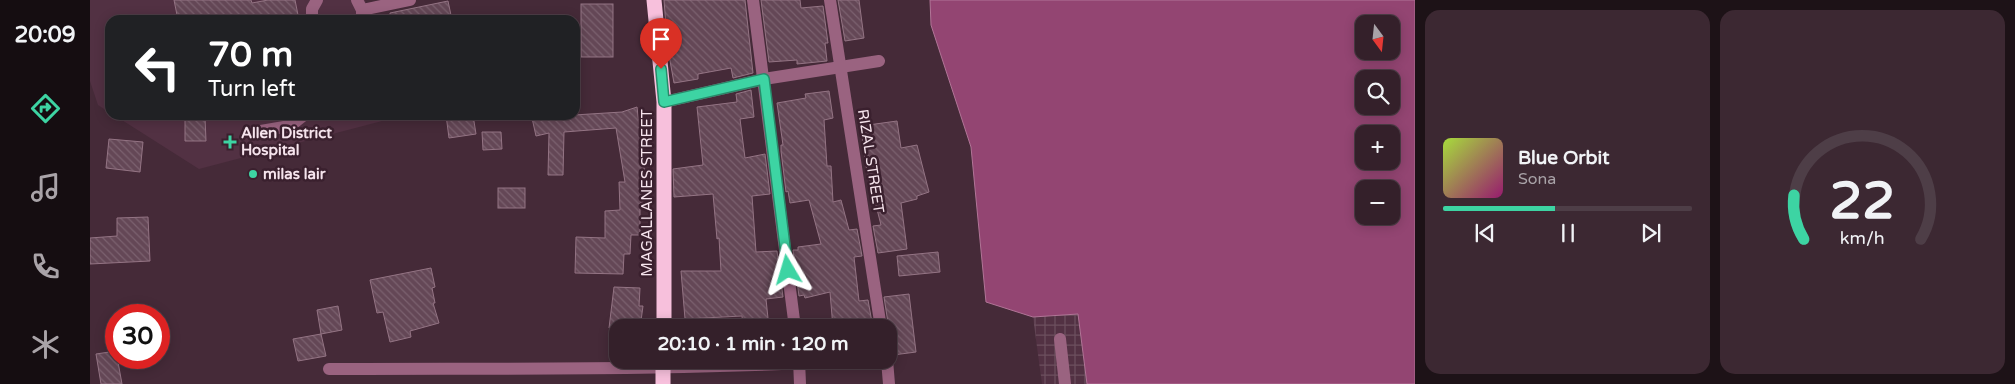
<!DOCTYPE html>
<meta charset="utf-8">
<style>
:root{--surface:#34202a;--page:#3c2832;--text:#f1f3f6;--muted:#a9a3a8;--line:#4e3e47;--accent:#3dd4a3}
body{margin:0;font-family:"Varela Round",sans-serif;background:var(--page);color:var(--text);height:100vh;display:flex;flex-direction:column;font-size:19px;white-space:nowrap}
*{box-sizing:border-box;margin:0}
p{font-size:16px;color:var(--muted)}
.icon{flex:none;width:28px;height:28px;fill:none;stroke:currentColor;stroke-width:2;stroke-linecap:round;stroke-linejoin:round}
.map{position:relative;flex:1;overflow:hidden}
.drawer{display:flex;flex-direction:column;gap:10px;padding:10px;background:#1d1217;width:600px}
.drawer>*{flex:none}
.banner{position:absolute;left:15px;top:15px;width:475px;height:105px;border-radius:15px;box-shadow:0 2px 12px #0003,0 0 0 1px var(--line);background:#202124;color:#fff;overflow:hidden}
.needle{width:32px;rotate:165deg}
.buttons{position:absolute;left:1265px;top:15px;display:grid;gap:10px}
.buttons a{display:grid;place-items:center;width:45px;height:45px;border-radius:10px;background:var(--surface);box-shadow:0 2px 12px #0003,0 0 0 1px var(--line);font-size:25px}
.speed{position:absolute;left:15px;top:304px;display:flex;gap:10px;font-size:25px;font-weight:700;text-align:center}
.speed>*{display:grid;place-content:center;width:65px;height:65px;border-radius:50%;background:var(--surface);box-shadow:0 2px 12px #0003,0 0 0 1px var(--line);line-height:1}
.speed .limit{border:8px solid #d22;background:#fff;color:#111}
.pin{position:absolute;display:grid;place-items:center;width:42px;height:42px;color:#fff;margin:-51px -21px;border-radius:50% 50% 50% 0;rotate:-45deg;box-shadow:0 0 5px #0007}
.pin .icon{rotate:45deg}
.me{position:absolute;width:55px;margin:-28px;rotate:353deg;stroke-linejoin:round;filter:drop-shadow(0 0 4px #0008)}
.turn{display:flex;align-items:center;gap:18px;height:105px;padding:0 20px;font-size:22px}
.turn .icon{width:65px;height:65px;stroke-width:2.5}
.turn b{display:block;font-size:35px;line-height:42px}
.drawer .card{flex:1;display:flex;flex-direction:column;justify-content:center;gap:8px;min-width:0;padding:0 18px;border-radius:15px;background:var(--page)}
.drawer .dial{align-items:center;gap:0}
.dial svg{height:130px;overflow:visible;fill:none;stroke:var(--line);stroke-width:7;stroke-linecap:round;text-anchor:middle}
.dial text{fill:var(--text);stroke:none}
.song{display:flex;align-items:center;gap:15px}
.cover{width:60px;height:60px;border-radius:8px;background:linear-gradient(135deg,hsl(80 70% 55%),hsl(320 70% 35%))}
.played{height:5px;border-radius:2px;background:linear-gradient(90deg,var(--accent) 45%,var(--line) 45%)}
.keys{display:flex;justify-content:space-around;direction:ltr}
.drawer .tiles{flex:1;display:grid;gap:10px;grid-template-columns:repeat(2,1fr)}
.trip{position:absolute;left:519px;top:319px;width:288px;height:50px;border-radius:15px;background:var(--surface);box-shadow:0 2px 12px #0003,0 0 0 1px var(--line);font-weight:700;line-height:50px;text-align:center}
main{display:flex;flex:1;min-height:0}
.menu{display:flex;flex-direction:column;width:90px;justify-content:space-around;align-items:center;background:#150d11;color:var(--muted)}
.menu .icon{width:35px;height:35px}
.menu .current{color:var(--accent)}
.menu b{font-size:22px;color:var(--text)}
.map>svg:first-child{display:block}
.built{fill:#523143}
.industrial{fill:url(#industrial-grid)}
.water{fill:#934572;stroke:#b17597;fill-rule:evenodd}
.building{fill:url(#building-back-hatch);stroke:#947484}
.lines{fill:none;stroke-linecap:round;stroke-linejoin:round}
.minor{stroke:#9a6380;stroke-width:12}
.highway{stroke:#f7c0dc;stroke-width:15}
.route-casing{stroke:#288a6a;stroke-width:12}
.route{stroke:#3dd4a3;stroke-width:9}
.poi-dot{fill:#3dd4a3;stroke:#3a202e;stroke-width:2}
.labels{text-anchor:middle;stroke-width:5;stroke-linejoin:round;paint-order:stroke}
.poi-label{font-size:15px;font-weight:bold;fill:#f6e4ed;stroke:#3a202e;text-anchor:start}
.street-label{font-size:15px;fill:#f6e4ed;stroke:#3a202e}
</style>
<main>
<nav class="menu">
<b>20:09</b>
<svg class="icon current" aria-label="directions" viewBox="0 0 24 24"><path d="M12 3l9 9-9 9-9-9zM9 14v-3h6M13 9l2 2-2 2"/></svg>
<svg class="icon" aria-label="music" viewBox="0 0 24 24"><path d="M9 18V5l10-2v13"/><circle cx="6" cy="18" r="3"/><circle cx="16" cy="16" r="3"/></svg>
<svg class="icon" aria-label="phone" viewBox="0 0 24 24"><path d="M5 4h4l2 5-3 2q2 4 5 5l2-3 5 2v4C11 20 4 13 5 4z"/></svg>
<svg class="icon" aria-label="climate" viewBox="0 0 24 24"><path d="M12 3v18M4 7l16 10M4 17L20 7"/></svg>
</nav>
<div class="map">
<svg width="1325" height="384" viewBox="0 0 1325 384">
<defs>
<pattern id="industrial-grid" width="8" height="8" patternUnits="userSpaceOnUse" patternTransform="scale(1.25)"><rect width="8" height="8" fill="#523143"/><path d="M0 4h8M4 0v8" fill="none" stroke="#6c4f5e"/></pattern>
<pattern id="building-back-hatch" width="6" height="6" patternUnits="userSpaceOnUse" patternTransform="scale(1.25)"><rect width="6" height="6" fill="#644756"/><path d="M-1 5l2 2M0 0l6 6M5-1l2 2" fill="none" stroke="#7b616f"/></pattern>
</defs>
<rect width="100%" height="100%" fill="#452a38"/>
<g class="built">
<polygon points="0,0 275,0 282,20 20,20 20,113 8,105 0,81"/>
<polygon points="24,115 315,115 109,169"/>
</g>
<polygon class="industrial" points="988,314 997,384 952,384 943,317"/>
<path class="water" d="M840,0H1325V384H997L988,314L943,317L896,302L881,147L841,25ZM1274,24H1301V51H1274ZM1274,79H1301V106H1274ZM1274,134H1301V161H1274ZM1274,189H1301V216H1274Z"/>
<g class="building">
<polygon points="84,0 161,0 162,3 178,0 205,0 209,20 88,20"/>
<polygon points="574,0 655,0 663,73 643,78 641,68 608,74 608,79 584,83 579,55 583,55 576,26"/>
<polygon points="671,0 710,0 711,8 733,6 738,43 735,43 737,61 707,64 707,60 679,62"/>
<polygon points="748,0 769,0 774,38 755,41"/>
<polygon points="358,1 362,20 300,20 300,13"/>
<rect x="491" y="4" width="32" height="53"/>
<polygon points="661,90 664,117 650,119 655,158 675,154 680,194 662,196 666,252 687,251 693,297 676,299 679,328 653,328 652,316 595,319 591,271 631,271 629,238 627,239 623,194 584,197 583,169 613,165 607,107 647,102 646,94"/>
<polygon points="739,91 743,118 734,120 737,166 741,166 743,202 751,200 759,230 767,229 772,256 764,257 769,301 778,300 783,328 743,328 740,292 715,298 714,295 709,296 703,250 708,250 708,247 731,244 719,200 700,203 698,191 696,192 691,151 691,145 693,145 687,103 716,98 715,94"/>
<polygon points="547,107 555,176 552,176 553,203 550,203 550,235 541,235 540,254 534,254 533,274 485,273 486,237 515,238 515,211 530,210 529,182 535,182 526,128 474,132 473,175 458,175 459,133 446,136 442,118 454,115 468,116 532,112"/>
<polygon points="356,115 383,115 386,134 359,138"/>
<polygon points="115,117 116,141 95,141 95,118"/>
<polygon points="807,121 811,148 827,145 839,192 827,196 827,199 811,203 817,249 788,253 783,226 791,225 776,166 771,126"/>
<polygon points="392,132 411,132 412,149 393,150"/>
<polygon points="19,139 53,142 50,172 16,168"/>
<rect x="408" y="188" width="27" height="20"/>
<polygon points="58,217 60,261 0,264 0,238 27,236 27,218"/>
<polygon points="848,252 850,272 809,276 807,256"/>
<polygon points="341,268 345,287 342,288 345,303 343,303 349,323 320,331 321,337 300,342 293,312 287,313 280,280"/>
<polygon points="524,287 550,288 549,306 553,306 550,328 519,328"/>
<polygon points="819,294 826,352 803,355 794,297"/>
<polygon points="248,306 252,330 231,334 227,310"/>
<polygon points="231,334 236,356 208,361 203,339"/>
<polygon points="26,351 32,384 11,384 6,354"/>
</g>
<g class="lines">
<g class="minor">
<polyline points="267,0 272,10 272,20"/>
<polyline points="663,0 705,328"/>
<polyline points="740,0 791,328"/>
<polyline points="272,10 320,0"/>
<polyline points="222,20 222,9 227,0"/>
<polyline points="574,102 674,79 789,61"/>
<polyline points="164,132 200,126 214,115"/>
<polyline points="970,339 975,384"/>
<polyline points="709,360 710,384"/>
<polyline points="797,360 799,384"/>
<path d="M239,369C416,368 595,371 773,360"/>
</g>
<g class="highway">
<polyline points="564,0 574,102 574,328"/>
<polyline points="573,384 573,360"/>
</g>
</g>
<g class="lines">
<g class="route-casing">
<polyline id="route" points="571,69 574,102 674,79 698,270"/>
</g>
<use href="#route" class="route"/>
</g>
<g class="poi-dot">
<path d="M137.5 134.5h5v5h5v5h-5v5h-5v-5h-5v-5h5z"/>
<circle cx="163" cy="174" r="5"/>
</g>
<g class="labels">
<g class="poi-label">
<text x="151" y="138">Allen District<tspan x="151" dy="17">Hospital</tspan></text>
<text x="173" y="179">milas lair</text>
</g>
<g class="street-label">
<text transform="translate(781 161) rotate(81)" y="5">RIZAL STREET</text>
<text transform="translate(557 193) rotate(-90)" y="5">MAGALLANES STREET</text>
</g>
</g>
</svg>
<div class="buttons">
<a><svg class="needle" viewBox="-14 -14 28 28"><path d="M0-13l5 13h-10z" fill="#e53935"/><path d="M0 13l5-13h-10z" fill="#a9a3a8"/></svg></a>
<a><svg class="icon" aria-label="search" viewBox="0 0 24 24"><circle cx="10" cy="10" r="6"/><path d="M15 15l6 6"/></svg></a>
<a>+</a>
<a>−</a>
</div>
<div class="speed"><div class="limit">30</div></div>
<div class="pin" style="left:571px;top:69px;background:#d93025"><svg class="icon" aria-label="arrive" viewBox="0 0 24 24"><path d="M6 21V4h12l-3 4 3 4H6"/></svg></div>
<svg class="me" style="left:698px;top:270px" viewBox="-20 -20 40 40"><path d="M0-17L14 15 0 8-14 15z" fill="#3dd4a3" stroke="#fff" stroke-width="4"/></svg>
<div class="trip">20:10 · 1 min · 120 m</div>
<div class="banner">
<div class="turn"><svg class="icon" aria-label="left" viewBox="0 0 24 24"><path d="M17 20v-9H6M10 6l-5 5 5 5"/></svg><div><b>70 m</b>Turn left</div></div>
</div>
</div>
<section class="drawer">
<div class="tiles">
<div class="card">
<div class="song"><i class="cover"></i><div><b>Blue Orbit</b><p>Sona</p></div></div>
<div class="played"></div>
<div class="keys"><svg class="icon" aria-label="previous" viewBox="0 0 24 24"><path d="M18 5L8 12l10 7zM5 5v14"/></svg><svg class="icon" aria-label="pause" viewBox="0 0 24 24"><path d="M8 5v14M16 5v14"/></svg><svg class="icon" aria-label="next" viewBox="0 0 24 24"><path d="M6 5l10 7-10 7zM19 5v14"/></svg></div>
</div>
<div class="card dial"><svg viewBox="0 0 100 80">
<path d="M14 69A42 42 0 1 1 86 69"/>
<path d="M14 69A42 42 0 0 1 8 42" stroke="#3dd4a3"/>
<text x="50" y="56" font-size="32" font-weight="700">22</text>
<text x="50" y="72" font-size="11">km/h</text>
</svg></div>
</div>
</section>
</main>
